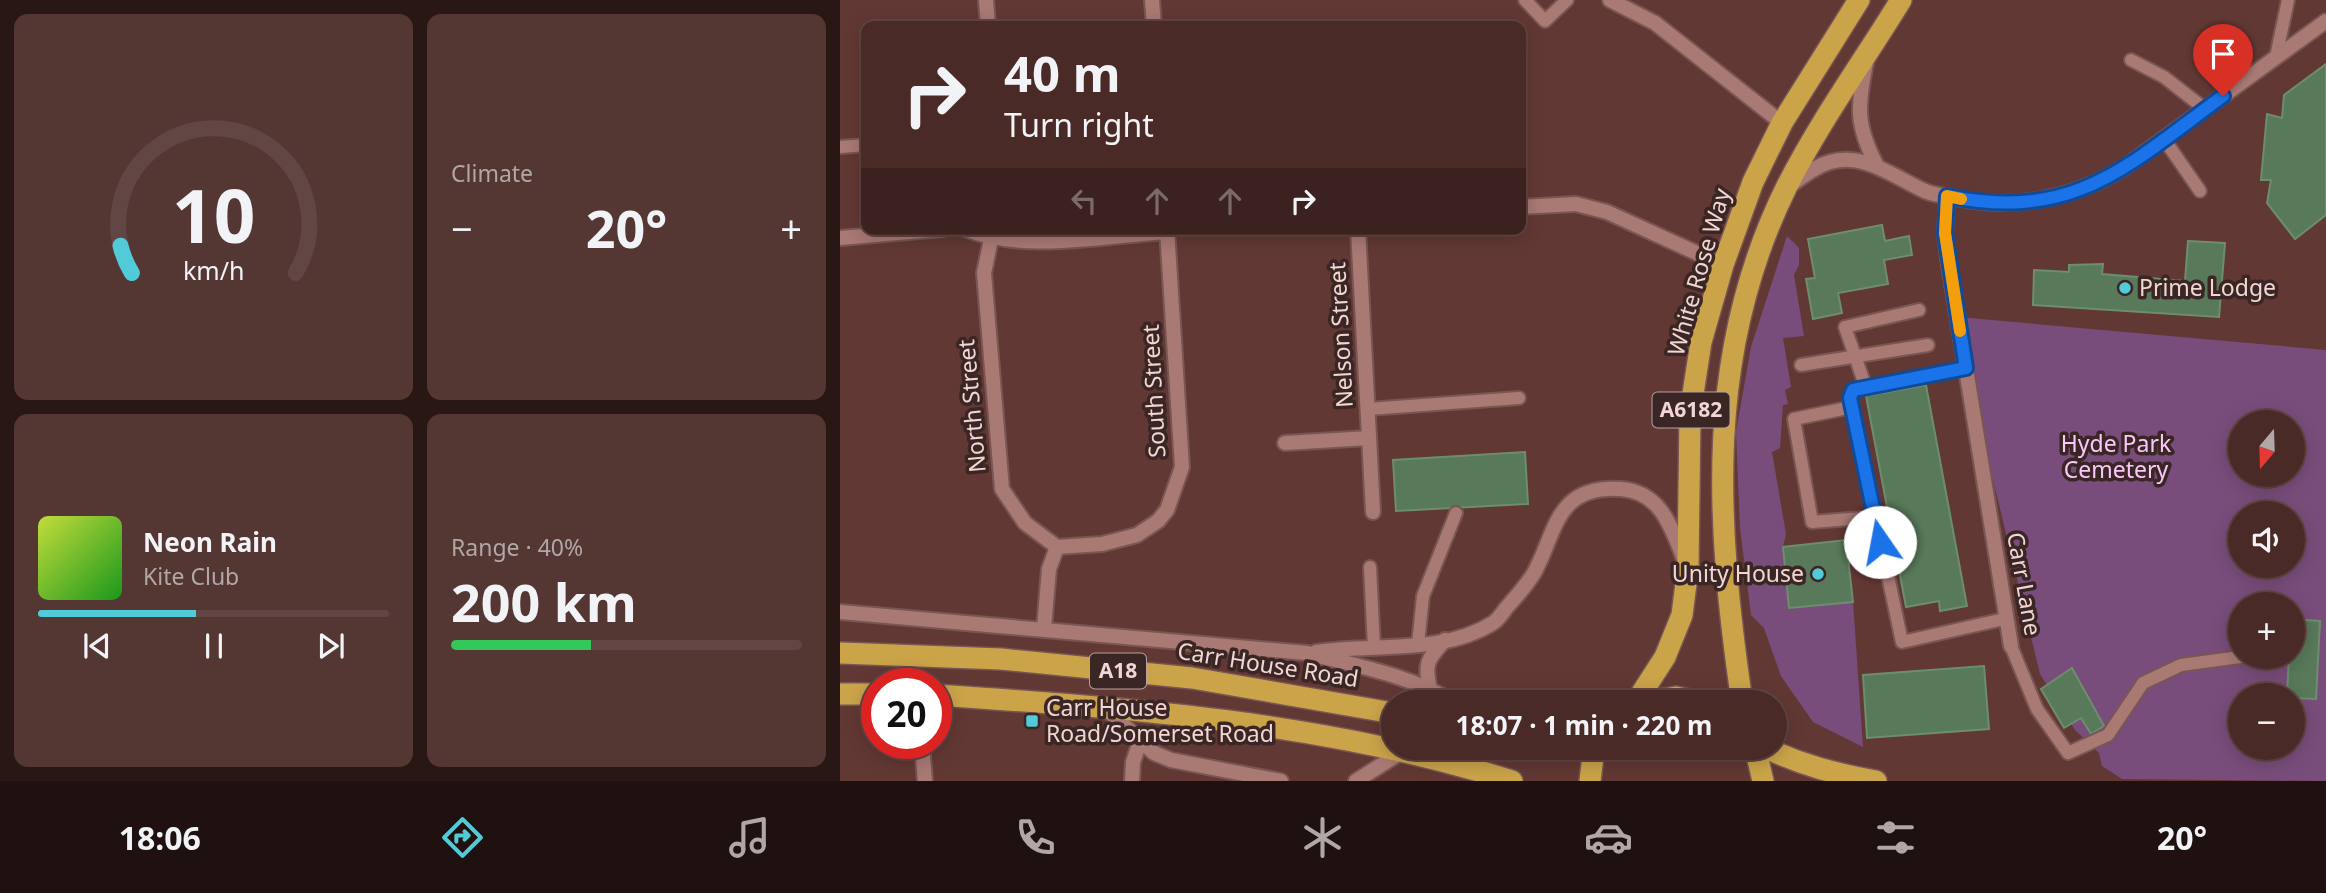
<!DOCTYPE html>
<meta charset="utf-8">
<style>
:root{--surface:#4a2a27;--page:#543633;--text:#f1f3f6;--muted:#b2a7a7;--line:#614644;--accent:#52cbd9}
body{margin:0;font-family:"Noto Sans",sans-serif;background:var(--page);color:var(--text);height:100vh;display:flex;flex-direction:column;font-size:26px;white-space:nowrap}
*{box-sizing:border-box;margin:0}
p{font-size:23px;color:var(--muted)}
.icon{flex:none;width:38px;height:38px;fill:none;stroke:currentColor;stroke-width:2;stroke-linecap:round;stroke-linejoin:round}
.map{position:relative;flex:1;overflow:hidden}
.sheet{display:flex;flex-direction:column;gap:14px;padding:14px;background:#291715;width:840px}
.sheet>*{flex:none}
.top-card{position:absolute;left:21px;top:21px;width:665px;height:214px;border-radius:14px;box-shadow:0 4px 18px #0003,0 0 0 2px var(--line);background:#4a2a27;color:var(--text);overflow:hidden}
.needle{width:46px;rotate:199deg}
.tools{position:absolute;left:1388px;top:410px;display:grid;gap:14px}
.tools a{display:grid;place-items:center;width:77px;height:77px;border-radius:50%;background:var(--surface);box-shadow:0 4px 18px #0003,0 0 0 2px var(--line);font-size:35px}
.speed{position:absolute;left:21px;top:668px;display:flex;gap:14px;font-size:35px;font-weight:700;text-align:center}
.speed>*{display:grid;place-content:center;width:91px;height:91px;border-radius:50%;background:var(--surface);box-shadow:0 4px 18px #0003,0 0 0 2px var(--line);line-height:1}
.speed .limit{border:10px solid #d22;background:#fff;color:#111}
.pin{position:absolute;display:grid;place-items:center;width:60px;height:60px;color:#fff;margin:-72px -30px;border-radius:50% 50% 50% 0;rotate:-45deg;box-shadow:0 0 7px #0007}
.pin .icon{rotate:45deg}
.me{position:absolute;width:77px;margin:-38px;rotate:348deg;stroke-linejoin:round;filter:drop-shadow(0 0 5px #0008)}
.turn{display:flex;align-items:center;gap:24px;height:147px;padding:0 28px;font-size:32px}
.turn .icon{width:91px;height:91px;stroke-width:2.5}
.turn b{display:block;font-size:49px;line-height:60px}
.lanes{display:flex;align-items:center;height:66px;padding:0 28px;background:#0003;justify-content:center;gap:35px;direction:ltr}
.lanes .off{opacity:.35}
.big{font-size:52px;font-weight:700;line-height:1.1}
.sheet .card{flex:1;display:flex;flex-direction:column;justify-content:center;gap:10px;min-width:0;padding:0 24px;border-radius:14px;background:var(--page)}
.sheet .dial{align-items:center;gap:0}
.dial svg{height:182px;overflow:visible;fill:none;stroke:var(--line);stroke-width:7;stroke-linecap:round;text-anchor:middle}
.dial text{fill:var(--text);stroke:none}
.song{display:flex;align-items:center;gap:21px}
.cover{width:84px;height:84px;border-radius:10px;background:linear-gradient(135deg,hsl(70 70% 55%),hsl(120 70% 35%))}
.played{height:7px;border-radius:4px;background:linear-gradient(90deg,var(--accent) 45%,var(--line) 45%)}
.keys{display:flex;justify-content:space-around;direction:ltr}
.heat{display:flex;justify-content:space-between;align-items:center;font-size:38px;direction:ltr}
.charge{height:10px;border-radius:5px;background:linear-gradient(90deg,#34c759 40%,var(--line) 0)}
.sheet .tiles{flex:1;display:grid;gap:14px;grid-template-columns:repeat(2,1fr)}
.trip{position:absolute;left:541px;top:690px;width:406px;height:70px;border-radius:35px;background:var(--surface);box-shadow:0 4px 18px #0003,0 0 0 2px var(--line);font-weight:700;line-height:70px;text-align:center}
.menu{display:flex;height:112px;justify-content:space-around;align-items:center;background:#1e1110;color:var(--muted)}
.menu .icon{width:49px;height:49px}
.menu .on{color:var(--accent)}
.menu b{font-size:32px;color:var(--text)}
main{display:flex;flex:1;min-height:0}
.map>svg:first-child{display:block}
.green{fill:#794d7b;fill-rule:evenodd}
.building{fill:#58795a;stroke:#6d8e6e;stroke-width:2}
.lines{fill:none;stroke-linecap:round;stroke-linejoin:round}
.lane-casing{stroke:#795553;stroke-width:16}
.street-casing{stroke:#795553;stroke-width:18}
.highway-casing{stroke:#795553;stroke-width:24}
.lane{stroke:#a97974;stroke-width:12}
.street{stroke:#a97974;stroke-width:14}
.highway{stroke:#cba44a;stroke-width:21}
.route-casing{stroke:#114b97;stroke-width:18}
.route{stroke:#1a73e8;stroke-width:12}
.slow{stroke:#f59e0b;stroke-width:12}
.poi-dot{fill:#52cbd9;stroke:#3a2624;stroke-width:2.5}
.labels{text-anchor:middle;stroke-width:7;stroke-linejoin:round;paint-order:stroke}
.shield{fill:#3a2624;stroke:#baa19e;stroke-width:2}
.shield-label{font-size:21px;font-weight:bold;fill:#f1d6d3}
.street-label{font-size:23px;fill:#f1d6d3;stroke:#3a2624}
.poi-label{font-size:23px;fill:#f1d6d3;stroke:#3a2624;text-anchor:start}
.park-label{font-size:23px;fill:#f9c7fa;stroke:#3a2624}
</style>
<main>
<section class="sheet">
<div class="tiles">
<div class="card dial"><svg viewBox="0 0 100 80">
<path d="M14 69A42 42 0 1 1 86 69"/>
<path d="M14 69A42 42 0 0 1 9 57" stroke="#52cbd9"/>
<text x="50" y="56" font-size="32" font-weight="700">10</text>
<text x="50" y="72" font-size="11">km/h</text>
</svg></div>
<div class="card"><p>Climate</p>
<div class="heat"><a>−</a><b class="big">20°</b><a>+</a></div>
</div>
<div class="card">
<div class="song"><i class="cover"></i><div><b>Neon Rain</b><p>Kite Club</p></div></div>
<div class="played"></div>
<div class="keys"><svg class="icon" aria-label="previous" viewBox="0 0 24 24"><path d="M18 5L8 12l10 7zM5 5v14"/></svg><svg class="icon" aria-label="pause" viewBox="0 0 24 24"><path d="M8 5v14M16 5v14"/></svg><svg class="icon" aria-label="next" viewBox="0 0 24 24"><path d="M6 5l10 7-10 7zM19 5v14"/></svg></div>
</div>
<div class="card"><p>Range · 40%</p><b class="big">200 km</b><div class="charge"></div></div>
</div>
</section>
<div class="map">
<svg width="1486" height="781" viewBox="0 0 1486 781">
<rect width="100%" height="100%" fill="#623834"/>
<g class="green">
<polygon points="947,236 959,248 959,265 954,275 964,336 943,338 951,387 945,390 948,404 943,405 940,448 932,452 946,534 943,547 949,608 1013,602 1023,747 973,722 941,676 924,628 911,615 900,528 896,432 911,347"/>
<path d="M1118,317L1486,350V781L1282,779L1262,766L1259,753L1235,730L1200,674L1126,368ZM1400,422H1452V474H1400ZM1400,513H1452V565H1400ZM1400,604H1452V656H1400ZM1400,695H1452V747H1400Z"/>
</g>
<g class="building">
<polygon points="1486,64 1486,215 1455,239 1427,203 1431,180 1421,180 1427,114 1442,118 1444,95"/>
<polygon points="1042,225 1045,241 1069,236 1072,255 1044,260 1048,284 998,293 1002,313 973,319 966,279 975,278 968,239"/>
<polygon points="1348,241 1385,243 1379,317 1193,305 1194,270 1229,272 1229,265 1263,264 1262,274 1345,281"/>
<polygon points="1086,385 1127,606 1100,611 1099,601 1066,607 1026,396"/>
<polygon points="685,452 688,504 556,511 553,460"/>
<polygon points="1006,540 1013,602 949,608 943,547"/>
<polygon points="1452,619 1480,621 1476,699 1452,698 1452,695 1447,695 1449,656 1452,656"/>
<polygon points="1144,666 1149,729 1027,738 1023,675"/>
<polygon points="1232,668 1264,726 1251,734 1241,718 1224,728 1201,689"/>
</g>
<g class="lines">
<g class="lane-casing">
<g id="lane">
<polyline points="685,0 705,21 727,0"/>
<polyline points="1436,57 1448,0"/>
<polyline points="1291,60 1324,77 1365,109"/>
<polyline points="1324,139 1360,191"/>
<polyline points="0,147 26,145"/>
<polyline points="961,365 1088,345"/>
<polyline points="1126,368 1013,390 1010,398 1062,642 1164,619"/>
<polyline points="1026,388 1005,327 1079,310"/>
<polyline points="1012,407 954,419 972,522 1035,517"/>
<polyline points="528,409 679,398"/>
<polyline points="530,567 534,647"/>
<polyline points="578,644 583,596 616,513"/>
<polyline points="1171,646 1197,709 1228,753 1268,735 1303,683 1341,665 1407,656"/>
</g>
</g>
<g class="street-casing">
<g id="street">
<polyline points="146,0 148,26"/>
<polyline points="312,0 314,26"/>
<polyline points="770,0 815,23 942,123"/>
<path d="M1026,63C1017,107 1016,126 1037,166"/>
<path d="M948,187C961,178 975,166 990,162C1024,152 1056,178 1085,191C1094,195 1106,196 1116,198C1176,210 1233,199 1285,167L1486,21"/>
<polyline points="1107,196 1105,233 1108,258 1171,646"/>
<polyline points="681,207 736,204 767,212 883,265"/>
<path d="M125,229C185,253 263,236 327,232"/>
<polyline points="153,229 144,273 162,489 185,523 217,547"/>
<polyline points="518,229 533,512"/>
<polyline points="0,238 103,229"/>
<polyline points="445,443 529,438"/>
<polyline points="217,547 262,544 297,535 318,521 327,510 342,467 327,229"/>
<path d="M0,612L467,653C516,666 570,675 613,702"/>
<polyline points="204,628 209,569 217,547"/>
<path d="M476,652C533,643 602,655 653,623C659,619 663,612 667,607C676,597 687,585 694,573C717,531 715,485 781,489C821,492 831,527 844,559"/>
<path d="M590,690C584,663 587,660 605,640"/>
<polyline points="264,707 314,753 331,760 441,781"/>
<polyline points="82,744 85,781"/>
<polyline points="292,781 293,762 300,742"/>
<polyline points="516,781 560,753"/>
</g>
</g>
<g class="highway-casing">
<g id="highway">
<polyline points="0,653 161,659 352,678 553,713"/>
<polyline points="0,694 37,694"/>
<path d="M96,695C289,708 486,722 672,781"/>
<polyline points="796,702 825,657 842,615 848,568 850,413 861,342 883,265 913,182 942,123 1019,0"/>
<polyline points="806,702 836,697 858,702"/>
<path d="M902,702C876,523 864,353 947,186C980,121 1023,62 1061,0"/>
<polyline points="915,747 923,781"/>
<path d="M924,747C961,765 996,774 1036,781"/>
<polyline points="750,781 753,756 757,747"/>
</g>
</g>
<use href="#lane" class="lane"/>
<use href="#street" class="street"/>
<use href="#highway" class="highway"/>
</g>
<g class="lines">
<g class="route-casing">
<path id="route" d="M1040,542L1010,398L1013,390L1126,368L1105,233L1107,196C1235,222 1287,166 1383,96"/>
</g>
<use href="#route" class="route"/>
<polyline class="slow" points="1120,331 1105,233 1107,196 1121,199"/>
</g>
<g class="poi-dot">
<circle cx="1285" cy="288" r="7"/>
<circle cx="978" cy="574" r="7"/>
<rect x="185" y="714" width="14" height="14" rx="3.5"/>
</g>
<g class="labels">
<g class="shield">
<rect x="812.5" y="392.5" width="77" height="35" rx="5"/>
<rect x="250" y="653.5" width="56" height="35" rx="5"/>
</g>
<g class="shield-label">
<text x="851" y="417">A6182</text>
<text x="278" y="678">A18</text>
</g>
<g class="street-label">
<text transform="translate(859 272) rotate(-74)" y="8">White Rose Way</text>
<text transform="translate(501 335) rotate(-93)" y="8">Nelson Street</text>
<text transform="translate(314 391) rotate(-93)" y="8">South Street</text>
<text transform="translate(132 406) rotate(-95)" y="8">North Street</text>
<text transform="translate(1184 584) rotate(80)" y="8">Carr Lane</text>
<text transform="translate(428 665) rotate(9)" y="8">Carr House Road</text>
</g>
<g class="poi-label">
<text x="1299" y="296">Prime Lodge</text>
<text x="964" y="582" text-anchor="end">Unity House</text>
<text x="206" y="716">Carr House<tspan x="206" dy="26">Road/Somerset Road</tspan></text>
</g>
<g class="park-label">
<text x="1276" y="452">Hyde Park<tspan x="1276" dy="26">Cemetery</tspan></text>
</g>
</g>
</svg>
<div class="tools">
<a><svg class="needle" viewBox="-14 -14 28 28"><path d="M0-13l5 13h-10z" fill="#e53935"/><path d="M0 13l5-13h-10z" fill="#b2a7a7"/></svg></a>
<a><svg class="icon" aria-label="sound" viewBox="0 0 24 24"><path d="M4 9h4l5-4v14l-5-4H4zM17 9q2 3 0 6"/></svg></a>
<a>+</a>
<a>−</a>
</div>
<div class="speed"><div class="limit">20</div></div>
<div class="pin" style="left:1383px;top:96px;background:#d93025"><svg class="icon" aria-label="arrive" viewBox="0 0 24 24"><path d="M6 21V4h12l-3 4 3 4H6"/></svg></div>
<svg class="me" style="left:1040px;top:542px" viewBox="-20 -20 40 40"><circle r="19" fill="#fff"/><path d="M0-13L10 11 0 6-10 11z" fill="#1a73e8"/></svg>
<div class="trip">18:07 · 1 min · 220 m</div>
<div class="top-card">
<div class="turn"><svg class="icon" aria-label="right" viewBox="0 0 24 24"><path d="M7 20v-9h11M14 6l5 5-5 5"/></svg><div><b>40 m</b>Turn right</div></div>
<div class="lanes"><svg class="icon off" aria-label="left" viewBox="0 0 24 24"><path d="M17 20v-9H6M10 6l-5 5 5 5"/></svg><svg class="icon off" aria-label="ahead" viewBox="0 0 24 24"><path d="M12 20V5M6 11l6-6 6 6"/></svg><svg class="icon off" aria-label="ahead" viewBox="0 0 24 24"><path d="M12 20V5M6 11l6-6 6 6"/></svg><svg class="icon" aria-label="right" viewBox="0 0 24 24"><path d="M7 20v-9h11M14 6l5 5-5 5"/></svg></div>
</div>
</div>
</main>
<nav class="menu">
<b>18:06</b>
<svg class="icon on" aria-label="directions" viewBox="0 0 24 24"><path d="M12 3l9 9-9 9-9-9zM9 14v-3h6M13 9l2 2-2 2"/></svg>
<svg class="icon" aria-label="music" viewBox="0 0 24 24"><path d="M9 18V5l10-2v13"/><circle cx="6" cy="18" r="3"/><circle cx="16" cy="16" r="3"/></svg>
<svg class="icon" aria-label="phone" viewBox="0 0 24 24"><path d="M5 4h4l2 5-3 2q2 4 5 5l2-3 5 2v4C11 20 4 13 5 4z"/></svg>
<svg class="icon" aria-label="climate" viewBox="0 0 24 24"><path d="M12 3v18M4 7l16 10M4 17L20 7"/></svg>
<svg class="icon" aria-label="car" viewBox="0 0 24 24"><path d="M5 17H2v-5l4-1 3-4h7l3 4 3 1v5h-3M9 17h6M6 11h13"/><circle cx="7" cy="17" r="2"/><circle cx="17" cy="17" r="2"/></svg>
<svg class="icon" aria-label="filters" viewBox="0 0 24 24"><path d="M4 7h16M4 17h16"/><circle cx="9" cy="7" r="2"/><circle cx="15" cy="17" r="2"/></svg>
<b>20°</b>
</nav>
